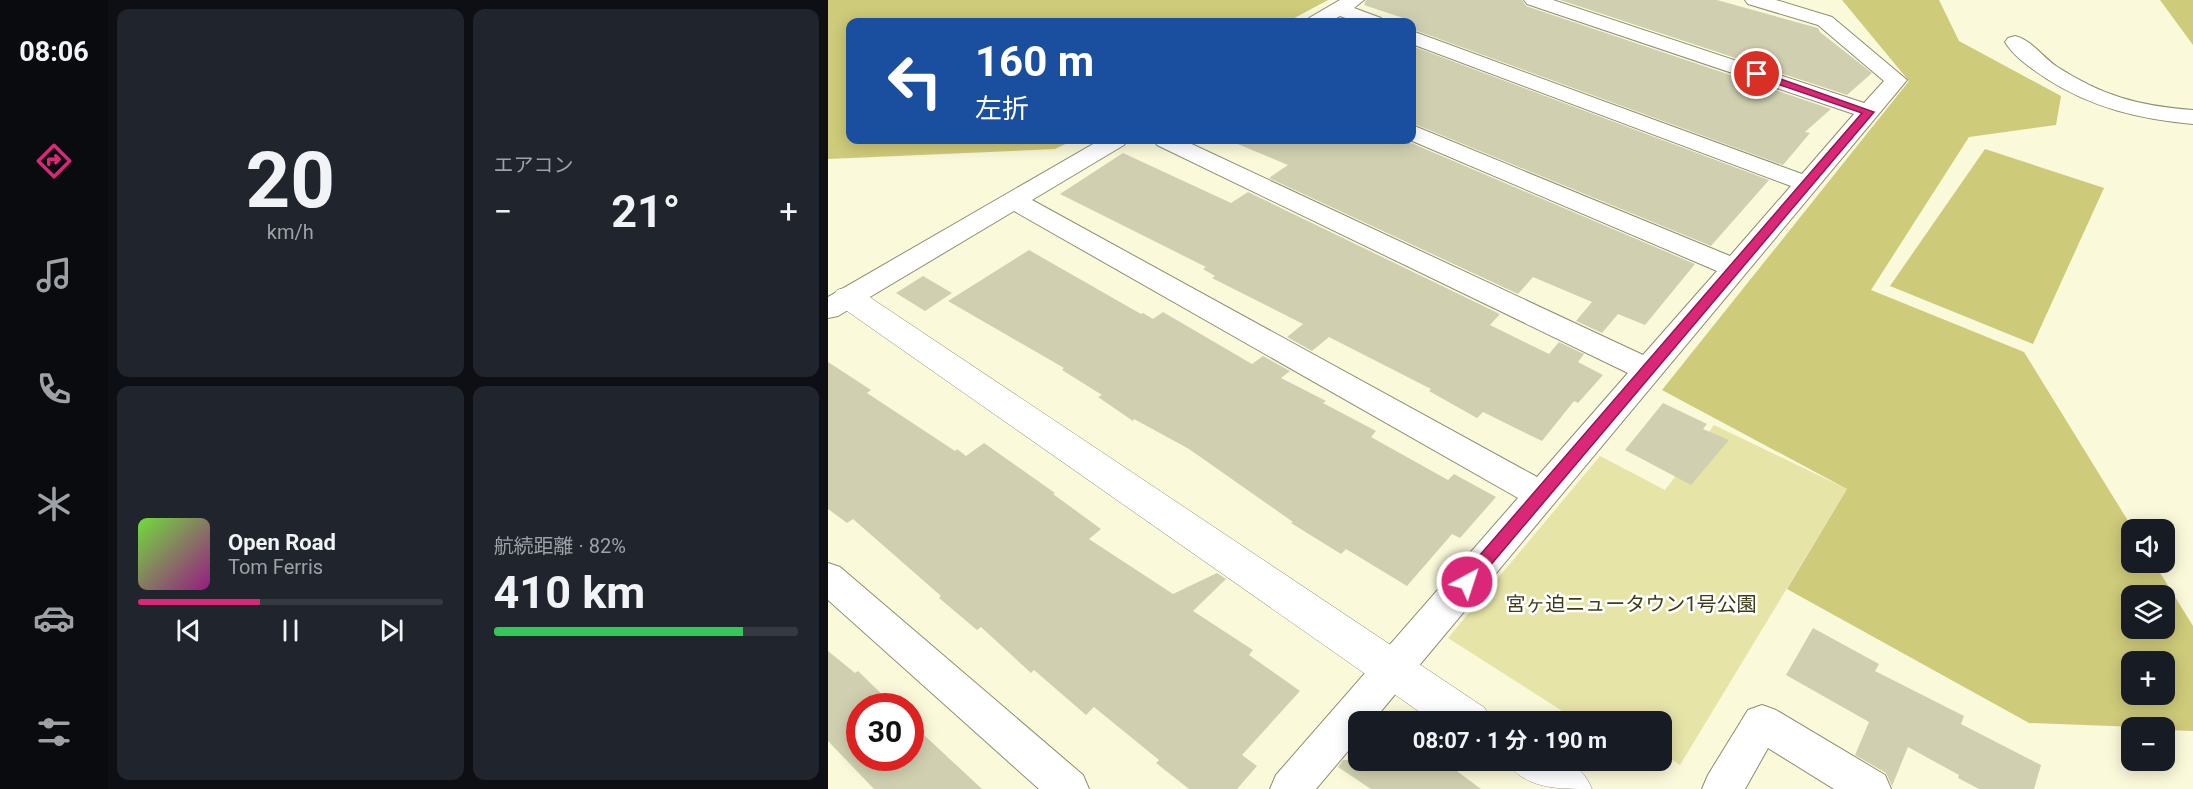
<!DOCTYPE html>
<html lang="ja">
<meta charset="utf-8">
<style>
:root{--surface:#171b24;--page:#20242c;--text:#f1f3f6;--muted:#9ea1a6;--line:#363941;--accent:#db2777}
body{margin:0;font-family:Roboto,"Noto Sans JP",sans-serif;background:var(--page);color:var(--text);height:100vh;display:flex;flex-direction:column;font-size:22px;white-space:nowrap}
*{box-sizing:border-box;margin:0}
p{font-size:20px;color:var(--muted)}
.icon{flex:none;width:33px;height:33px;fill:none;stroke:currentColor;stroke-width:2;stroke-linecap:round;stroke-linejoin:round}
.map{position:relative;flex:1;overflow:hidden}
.sheet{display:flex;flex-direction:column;gap:9px;padding:9px;background:#0d0f14;width:720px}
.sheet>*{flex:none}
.banner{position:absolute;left:18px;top:18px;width:570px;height:126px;border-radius:12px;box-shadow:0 3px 15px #0003;background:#1a4fa0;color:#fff;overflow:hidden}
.buttons{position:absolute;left:1293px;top:519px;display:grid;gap:12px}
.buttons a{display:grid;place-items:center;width:54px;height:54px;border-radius:12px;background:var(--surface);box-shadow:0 3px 15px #0003;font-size:30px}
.speed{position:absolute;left:18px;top:693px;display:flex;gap:12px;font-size:30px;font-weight:700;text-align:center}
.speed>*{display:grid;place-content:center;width:78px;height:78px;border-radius:50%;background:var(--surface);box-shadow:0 3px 15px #0003;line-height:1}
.speed .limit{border:9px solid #d22;background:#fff;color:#111}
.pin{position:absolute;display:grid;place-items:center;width:51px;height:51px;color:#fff;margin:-26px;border:3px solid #fff;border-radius:50%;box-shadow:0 2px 6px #0007}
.me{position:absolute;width:66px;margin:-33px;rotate:40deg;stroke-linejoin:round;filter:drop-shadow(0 0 4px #0008)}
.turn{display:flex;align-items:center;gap:21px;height:126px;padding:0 30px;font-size:27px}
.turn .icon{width:78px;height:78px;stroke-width:2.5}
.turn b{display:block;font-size:42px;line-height:51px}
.big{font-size:45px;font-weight:700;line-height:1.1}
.sheet .widget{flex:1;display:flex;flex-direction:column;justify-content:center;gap:9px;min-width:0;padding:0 21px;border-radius:12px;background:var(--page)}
.sheet .dial{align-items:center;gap:0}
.dial b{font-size:78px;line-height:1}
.song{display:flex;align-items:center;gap:18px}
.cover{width:72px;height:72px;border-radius:9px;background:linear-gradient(135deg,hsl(100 70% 55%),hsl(310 70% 35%))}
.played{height:6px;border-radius:3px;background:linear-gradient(90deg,var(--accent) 40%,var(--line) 40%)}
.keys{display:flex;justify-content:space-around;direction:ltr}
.heat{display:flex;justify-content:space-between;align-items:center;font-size:33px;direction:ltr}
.charge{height:9px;border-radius:4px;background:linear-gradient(90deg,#34c759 82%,var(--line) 0)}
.sheet .tiles{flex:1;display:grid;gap:9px;grid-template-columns:repeat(2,1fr)}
.trip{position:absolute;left:520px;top:711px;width:324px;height:60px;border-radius:12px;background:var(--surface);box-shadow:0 3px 15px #0003;font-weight:700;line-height:60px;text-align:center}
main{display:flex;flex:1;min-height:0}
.dock{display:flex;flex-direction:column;width:108px;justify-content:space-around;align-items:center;background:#090b0e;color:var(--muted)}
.dock .icon{width:42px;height:42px}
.dock .active{color:var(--accent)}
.dock b{font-size:27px;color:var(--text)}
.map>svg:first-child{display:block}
.green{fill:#e6e4a7}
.forest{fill:#cecb7a;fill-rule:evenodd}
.water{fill:#cdca7a}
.building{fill:#d0d0b1}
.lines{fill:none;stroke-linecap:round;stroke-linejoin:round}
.minor-casing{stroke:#8e8e71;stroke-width:2}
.tertiary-casing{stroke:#8e8e71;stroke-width:1}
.minor{fill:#fff;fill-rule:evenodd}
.tertiary{fill:#fff;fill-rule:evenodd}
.route{fill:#db2777;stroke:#8e194d;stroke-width:1.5}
.labels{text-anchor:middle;stroke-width:5;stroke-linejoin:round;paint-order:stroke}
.park-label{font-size:20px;fill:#3e3d1a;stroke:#fff}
</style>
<main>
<nav class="dock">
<b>08:06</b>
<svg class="icon active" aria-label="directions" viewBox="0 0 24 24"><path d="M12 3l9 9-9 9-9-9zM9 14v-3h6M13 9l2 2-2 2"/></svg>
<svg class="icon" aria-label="music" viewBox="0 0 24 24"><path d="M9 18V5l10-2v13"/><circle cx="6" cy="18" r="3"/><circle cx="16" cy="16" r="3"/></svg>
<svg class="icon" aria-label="phone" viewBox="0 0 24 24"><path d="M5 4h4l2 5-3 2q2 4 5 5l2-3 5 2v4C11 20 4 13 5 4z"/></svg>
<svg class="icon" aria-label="climate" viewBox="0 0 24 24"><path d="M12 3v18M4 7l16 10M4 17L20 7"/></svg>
<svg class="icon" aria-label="car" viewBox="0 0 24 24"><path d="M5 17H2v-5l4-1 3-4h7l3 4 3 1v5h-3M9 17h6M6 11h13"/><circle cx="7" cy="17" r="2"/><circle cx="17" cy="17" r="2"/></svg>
<svg class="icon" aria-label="filters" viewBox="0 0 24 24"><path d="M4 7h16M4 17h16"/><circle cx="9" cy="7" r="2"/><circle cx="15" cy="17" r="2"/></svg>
</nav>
<section class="sheet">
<div class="tiles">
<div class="widget dial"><b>20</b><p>km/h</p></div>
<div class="widget"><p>エアコン</p>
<div class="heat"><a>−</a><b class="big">21°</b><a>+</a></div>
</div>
<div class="widget">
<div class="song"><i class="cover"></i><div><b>Open Road</b><p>Tom Ferris</p></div></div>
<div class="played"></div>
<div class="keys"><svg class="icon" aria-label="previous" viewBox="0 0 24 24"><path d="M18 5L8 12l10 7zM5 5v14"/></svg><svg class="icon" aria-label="pause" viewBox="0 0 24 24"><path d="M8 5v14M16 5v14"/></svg><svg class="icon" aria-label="next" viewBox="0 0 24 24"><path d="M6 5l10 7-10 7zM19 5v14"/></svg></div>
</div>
<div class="widget"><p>航続距離 · 82%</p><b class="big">410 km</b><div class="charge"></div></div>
</div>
</section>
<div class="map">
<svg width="1365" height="789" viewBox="0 0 1365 789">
<rect width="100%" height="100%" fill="#faf9da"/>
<polygon class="green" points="886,425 1019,489 852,765 834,753 834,722 750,721 620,638 772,456 837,490"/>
<g class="forest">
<polygon points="0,0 500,0 459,22 22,22 22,140 246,140 227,149 0,159"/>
<path d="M1014,0H1111L1131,41L1233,96L1228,125L1141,137L1043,290L1196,352L1305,529L1304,562L1326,563L1365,626V731L1337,730L1336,728L1201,723L959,589L1019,489L834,390L1081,81ZM1304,596H1336V628H1304ZM1304,662H1336V694H1304Z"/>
<polygon points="1332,0 1365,0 1365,45"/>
</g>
<polygon class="water" points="1157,149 1276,188 1205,344 1062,286"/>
<g class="building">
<polygon points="538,0 694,0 698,6 1003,109 977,132 982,133 955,165 584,29 584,21 536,5"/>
<polygon points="732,0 889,0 990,28 992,32 1044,73 1019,95"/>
<polygon points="584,46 941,180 883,246 584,123"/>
<polygon points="400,140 580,140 581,142 867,264 817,325 790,314 774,333 748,321 764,302 705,277 690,294 441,178 460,165"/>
<polygon points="295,153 403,203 420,192 672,314 662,325 721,354 731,342 756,354 750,362 775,375 750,403 746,401 714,441 655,412 649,418 601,391 603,389 501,337 484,351 459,337 475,324 384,278 387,276 375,269 378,267 232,194"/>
<polygon points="201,250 313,314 315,313 325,319 335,312 424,364 435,356 462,371 453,378 498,401 495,403 548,431 543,437 620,480 626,474 668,497 632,538 624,534 579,586 518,549 513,554 463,523 465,522 361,449 306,419 305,421 270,397 274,395 234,370 236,368 120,301"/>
<polygon points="95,276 124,293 97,311 68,293"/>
<polygon points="0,362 43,390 39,393 127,451 129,449 138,456 156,443 227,493 225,494 273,529 261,539 345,594 389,573 398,579 365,611 425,650 421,655 472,691 414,755 429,766 409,789 361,789 328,763 331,760 266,707 258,715 206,670 203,673 153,627 149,630 111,598 113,596 25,519 19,523 0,509"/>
<polygon points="835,403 879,424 875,429 901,440 863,485 797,450"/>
<polygon points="985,628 1051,664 1047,671 1136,716 1133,724 1213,765 1206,789 1151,789 1130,778 1131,775 1080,747 1064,786 1058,773 1027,755 1041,722 958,675"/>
<polygon points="0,651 27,673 30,671 66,706 32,706 32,758 82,758 82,722 154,789 46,789 0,741"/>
<polygon points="515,760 614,760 653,789 543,789 510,767"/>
</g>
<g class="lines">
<g class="minor-casing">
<g id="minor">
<polygon points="512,0 536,0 526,8 553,18 556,22 529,22 512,16 501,22 478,22 481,18"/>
<polygon points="696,0 725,0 1036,103 1056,81 990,25 920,4 917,0 948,0 1004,17 1079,80 544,722 531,722 531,738 488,789 442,789 448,775 690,498 186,211 10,316 0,318 0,297 272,140 299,140 296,145 204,200 709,477 800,373 329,145 325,140 355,140 815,355 889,271 582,140 584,125 902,256 963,186 584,44 584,31 974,174 1026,114 699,4"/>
<path d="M1187,36C1202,39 1215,57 1228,66C1274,96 1311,106 1365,110V124C1312,119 1264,108 1219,79C1203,68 1187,58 1177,42L1180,38Z"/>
<polygon points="0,563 12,567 255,775 261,789 211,789 0,600"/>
<polygon points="934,705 948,710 1057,775 1063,789 1006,789 940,748 917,789 874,789 880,775 920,710"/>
</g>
</g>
<g class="tertiary-casing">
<g id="tertiary">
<polygon points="20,287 31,290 657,708 663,722 606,722 9,304 5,297 9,290"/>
<path d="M678,760C714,760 748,750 764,789C729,789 695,789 678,760Z"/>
</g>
</g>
<use href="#minor" class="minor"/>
<use href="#tertiary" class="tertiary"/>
</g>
<polygon class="route" points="926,72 933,72 1046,112 644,587 639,589 633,587 631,582 633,577 1034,113 926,76"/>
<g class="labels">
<g class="park-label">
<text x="803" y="611">宮ヶ迫ニュータウン1号公園</text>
</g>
</g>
</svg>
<div class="buttons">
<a><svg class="icon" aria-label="sound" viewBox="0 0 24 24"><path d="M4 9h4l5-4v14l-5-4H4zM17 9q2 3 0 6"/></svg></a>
<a><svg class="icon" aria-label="layers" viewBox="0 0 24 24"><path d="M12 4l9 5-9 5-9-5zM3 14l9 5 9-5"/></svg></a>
<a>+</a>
<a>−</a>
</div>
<div class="speed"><div class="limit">30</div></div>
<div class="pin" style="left:929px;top:74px;background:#d93025"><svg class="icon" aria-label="arrive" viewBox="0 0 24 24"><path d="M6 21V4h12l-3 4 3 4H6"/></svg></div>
<svg class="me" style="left:639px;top:582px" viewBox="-20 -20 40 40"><circle r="17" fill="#db2777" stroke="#fff" stroke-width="3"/><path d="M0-11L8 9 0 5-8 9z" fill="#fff"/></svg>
<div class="trip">08:07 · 1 分 · 190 m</div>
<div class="banner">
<div class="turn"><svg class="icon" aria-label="left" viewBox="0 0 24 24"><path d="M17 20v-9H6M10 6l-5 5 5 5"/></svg><div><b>160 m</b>左折</div></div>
</div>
</div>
</main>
